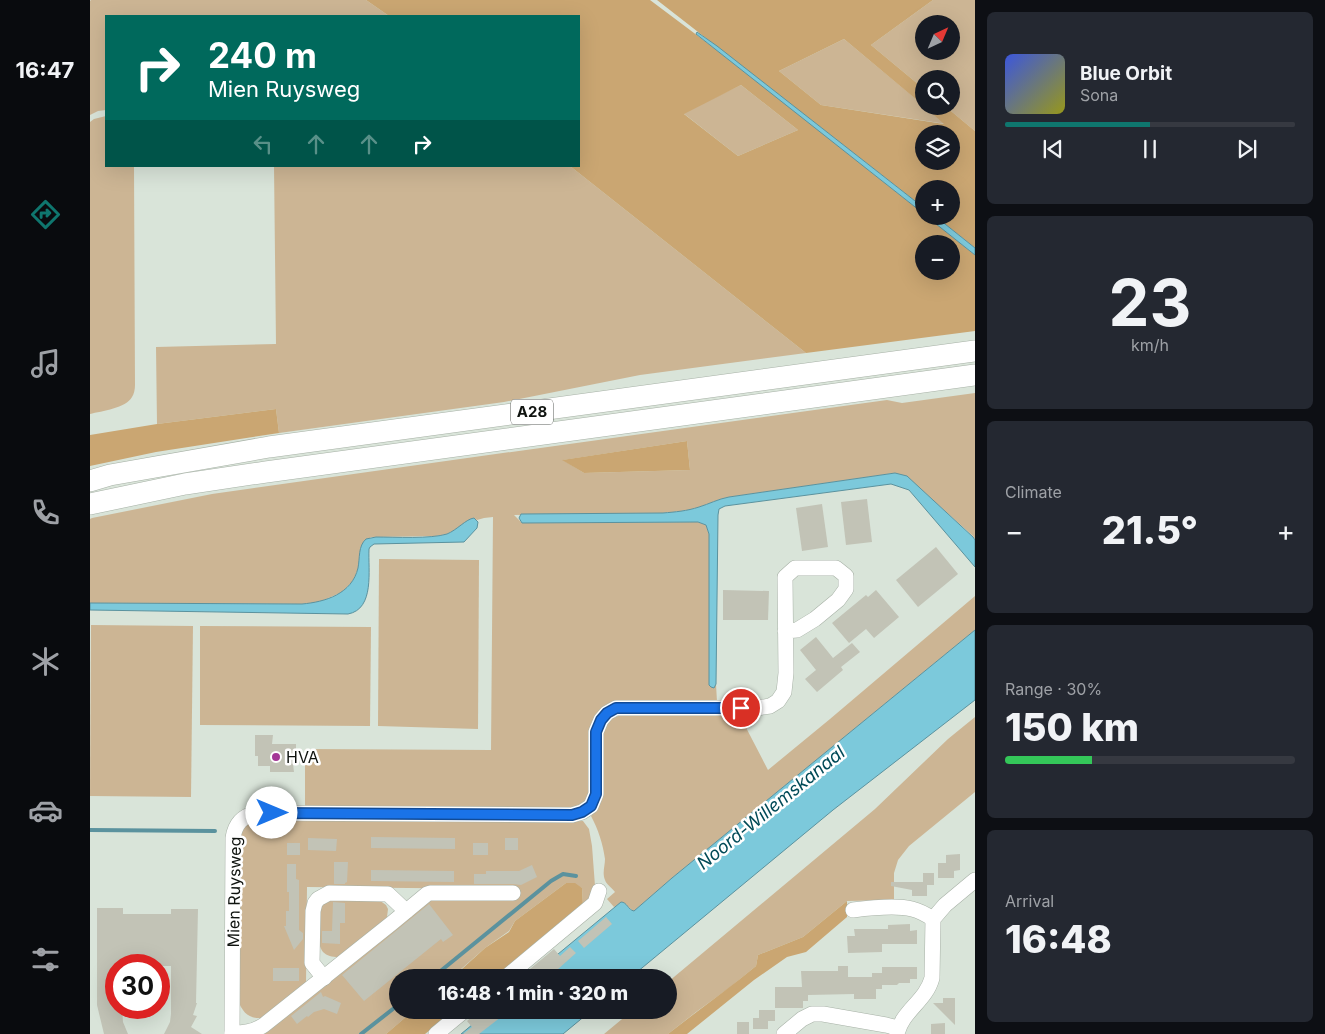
<!DOCTYPE html>
<meta charset="utf-8">
<style>
:root{--surface:#171b24;--page:#242831;--text:#f1f3f6;--muted:#9ea1a6;--line:#363941;--accent:#0f766e}
body{margin:0;font-family:Inter,sans-serif;background:var(--page);color:var(--text);height:100vh;display:flex;flex-direction:column;font-size:19px;white-space:nowrap}
*{box-sizing:border-box;margin:0}
p{font-size:16px;color:var(--muted)}
.icon{flex:none;width:28px;height:28px;fill:none;stroke:currentColor;stroke-width:2;stroke-linecap:round;stroke-linejoin:round}
.map{position:relative;flex:1;overflow:hidden}
.details{display:flex;flex-direction:column;gap:12px;padding:12px;background:#0d0f14;width:350px}
.details>*{flex:none}
.hud{position:absolute;left:15px;top:15px;width:475px;height:152px;border-radius:0px;box-shadow:0 5px 20px #0002;background:#00695c;color:#fff;overflow:hidden}
.needle{width:32px;rotate:44deg}
.fabs{position:absolute;left:825px;top:15px;display:grid;gap:10px}
.fabs a{display:grid;place-items:center;width:45px;height:45px;border-radius:50%;background:var(--surface);box-shadow:0 5px 20px #0002;font-size:25px}
.speed{position:absolute;left:15px;top:954px;display:flex;gap:10px;font-size:25px;font-weight:700;text-align:center}
.speed>*{display:grid;place-content:center;width:65px;height:65px;border-radius:50%;background:var(--surface);box-shadow:0 5px 20px #0002;line-height:1}
.speed .limit{border:8px solid #d22;background:#fff;color:#111}
.pin{position:absolute;display:grid;place-items:center;width:42px;height:42px;color:#fff;margin:-21px;border:2px solid #fff;border-radius:50%;box-shadow:0 1px 5px #0007}
.me{position:absolute;width:55px;margin:-28px;rotate:90deg;stroke-linejoin:round;filter:drop-shadow(0 0 4px #0008)}
.turn{display:flex;align-items:center;gap:18px;height:105px;padding:0 20px;font-size:22px}
.turn .icon{width:65px;height:65px;stroke-width:2.5}
.turn b{display:block;font-size:35px;line-height:42px}
.lanes{display:flex;align-items:center;height:48px;padding:0 20px;background:#0003;justify-content:center;gap:25px;direction:ltr}
.lanes .off{opacity:.35}
.big{font-size:38px;font-weight:800;line-height:1.1}
.details .tile{flex:1;display:flex;flex-direction:column;justify-content:center;gap:8px;min-width:0;padding:0 18px;border-radius:8px;background:var(--page)}
.details .dial{align-items:center;gap:0}
.dial b{font-size:65px;line-height:1}
.song{display:flex;align-items:center;gap:15px}
.cover{width:60px;height:60px;border-radius:8px;background:linear-gradient(135deg,hsl(230 70% 55%),hsl(60 70% 35%))}
.played{height:5px;border-radius:2px;background:linear-gradient(90deg,var(--accent) 50%,var(--line) 50%)}
.keys{display:flex;justify-content:space-around;direction:ltr}
.heat{display:flex;justify-content:space-between;align-items:center;font-size:28px;direction:ltr}
.charge{height:8px;border-radius:4px;background:linear-gradient(90deg,#34c759 30%,var(--line) 0)}
.trip{position:absolute;left:299px;top:969px;width:288px;height:50px;border-radius:25px;background:var(--surface);box-shadow:0 5px 20px #0002;font-weight:800;line-height:50px;text-align:center}
main{display:flex;flex:1;min-height:0}
.menu{display:flex;flex-direction:column;width:90px;justify-content:space-around;align-items:center;background:#090b0e;color:var(--muted)}
.menu .icon{width:35px;height:35px}
.menu .selected{color:var(--accent)}
.menu b{font-size:22px;color:var(--text)}
.map>svg:first-child{display:block}
.green{fill:#ccb594;fill-rule:evenodd}
.forest{fill:#caa672;fill-rule:evenodd}
.water{fill:#7cc9db;stroke:#5b929e}
.lines{fill:none;stroke-linecap:round;stroke-linejoin:round}
.stream{stroke:#5b929e;stroke-width:4}
.building{fill:#c2c3b6}
.minor-casing{stroke:#a7b1a6;stroke-width:16}
.highway-casing{stroke:#a7b1a6;stroke-width:22}
.minor{stroke:#fff;stroke-width:15}
.highway{stroke:#fff;stroke-width:21}
.route-casing{stroke:#114b97;stroke-width:12}
.route{stroke:#1a73e8;stroke-width:9}
.poi-dot{fill:#a43796;stroke:#fff;stroke-width:2}
.labels{text-anchor:middle;stroke-width:5;stroke-linejoin:round;paint-order:stroke}
.shield{fill:#fff;stroke:#575a57;stroke-width:1}
.shield-label{font-size:15px;font-weight:bold;fill:#0f130f}
.poi-label{font-size:16px;fill:#0f130f;stroke:#fff;text-anchor:start}
.street-label{font-size:16px;fill:#0f130f;stroke:#fff}
.water-label{font-size:18px;font-style:italic;fill:#004a57;stroke:#fff}
</style>
<main>
<nav class="menu">
<b>16:47</b>
<svg class="icon selected" aria-label="directions" viewBox="0 0 24 24"><path d="M12 3l9 9-9 9-9-9zM9 14v-3h6M13 9l2 2-2 2"/></svg>
<svg class="icon" aria-label="music" viewBox="0 0 24 24"><path d="M9 18V5l10-2v13"/><circle cx="6" cy="18" r="3"/><circle cx="16" cy="16" r="3"/></svg>
<svg class="icon" aria-label="phone" viewBox="0 0 24 24"><path d="M5 4h4l2 5-3 2q2 4 5 5l2-3 5 2v4C11 20 4 13 5 4z"/></svg>
<svg class="icon" aria-label="climate" viewBox="0 0 24 24"><path d="M12 3v18M4 7l16 10M4 17L20 7"/></svg>
<svg class="icon" aria-label="car" viewBox="0 0 24 24"><path d="M5 17H2v-5l4-1 3-4h7l3 4 3 1v5h-3M9 17h6M6 11h13"/><circle cx="7" cy="17" r="2"/><circle cx="17" cy="17" r="2"/></svg>
<svg class="icon" aria-label="filters" viewBox="0 0 24 24"><path d="M4 7h16M4 17h16"/><circle cx="9" cy="7" r="2"/><circle cx="15" cy="17" r="2"/></svg>
</nav>
<div class="map">
<svg width="885" height="1034" viewBox="0 0 885 1034">
<rect width="100%" height="100%" fill="#d9e4d9"/>
<g class="green">
<polygon points="1,0 276,0 299,16 16,16 16,110 8,111 0,115 0,1"/>
<path d="M843,0H885V131L855,106H861V79H834V89L781,45ZM834,24H861V51H834Z"/>
<polygon points="754,39 856,124 731,105 689,71"/>
<polygon points="651,85 708,130 648,156 593,113"/>
<path d="M16,116V166H44L45,385C45,389 44,394 42,397C36,408 12,411 0,414V122L4,119Z"/>
<polygon points="184,166 480,166 716,353 550,375 414,402 189,433 186,409 67,424 66,347 186,344"/>
<path d="M885,393V540L883,536L817,477L805,473L639,497C628,499 619,504 609,507C597,511 585,512 573,513L424,515L432,523L608,522L616,525L619,534V685L624,688L626,684L627,702L512,710L498,797L494,802L482,810L215,808V749L401,750L403,517L394,518L387,520L384,518L381,519L367,529L357,534L346,536L281,537L271,546L268,569L265,576L262,582L252,592L227,603L212,604L0,603V519L2,518L122,494L363,460L797,400L812,403ZM597,441L600,470L494,473L473,460Z"/>
<polygon points="289,559 389,560 388,729 288,726"/>
<path d="M885,596V630L582,878L544,911L542,910L533,902L524,907L517,899L525,892C522,888 516,884 515,880C512,873 515,866 515,859C513,844 508,829 501,816L509,806L512,739C514,726 518,719 531,715L650,716L678,770L740,719Z"/>
<polygon points="1,625 103,626 101,797 0,796"/>
<polygon points="110,626 281,627 280,726 110,725"/>
<polygon points="885,717 885,792 819,846 808,860 804,873 804,900 757,901 713,937 668,955 666,966 639,988 606,1012 578,1034 514,1034 543,1010 578,1010 578,982 785,809 858,739"/>
<path d="M163,820L470,822L493,821L499,829L502,846L505,886V893L493,906L492,888L476,883L433,915L425,921L419,931L395,948L362,977L308,978V1010H324L296,1034H174L340,899L425,889L217,887L216,984L171,1018C159,1019 152,1012 148,1000L149,839L154,827Z"/>
<path d="M238,900H289L296,905L298,909L297,917L294,922L248,957C242,957 237,956 233,952C226,943 226,915 232,905C233,903 236,902 238,900Z"/>
</g>
<g class="forest">
<path d="M276,0H560L652,69L834,214V216H836L885,255V331L716,353L480,166H489V16H299ZM651,85L708,130L648,156L594,114ZM834,244H861V271H834Z"/>
<path d="M567,0H843L781,45L834,89V106L754,39L689,71L731,105L854,124L834,106H855L885,131V248L845,216H861V189H834V208ZM834,134H861V161H834Z"/>
<polygon points="186,409 189,433 66,452 0,466 0,435 67,424"/>
<polygon points="597,441 600,470 494,473 472,460"/>
<polygon points="476,883 485,883 492,888 493,906 406,977 362,978 395,948 419,932 425,921 433,915"/>
<path d="M757,901V917L716,952L697,957L664,980L597,1034H578C607,1011 637,990 666,966L668,955L713,937Z"/>
<polygon points="324,1010 365,1010 335,1034 296,1034"/>
</g>
<g class="water">
<polygon points="607,32 627,46 834,208 834,214 606,34"/>
<polygon points="836,216 845,216 885,248 885,255"/>
<path d="M805,473L817,476L883,537L885,540V567L819,490L801,484L635,506L629,509L628,515L626,684L624,688L621,687L619,685V534L616,525L608,522L432,523L429,518L431,514L573,513C585,512 597,511 609,507C619,504 628,499 639,497Z"/>
<path d="M384,518L388,522L387,528L374,542L284,544L280,547L279,549C278,570 285,609 258,614L0,610V603L212,604C235,602 262,594 268,568C270,558 268,546 276,539L286,537C305,537 341,539 357,534C367,530 376,519 384,518Z"/>
<path d="M885,630V700L743,810L541,977L439,978L531,902C537,902 538,910 544,911L582,878Z"/>
<polygon points="400,1010 502,1010 473,1034 371,1034"/>
</g>
<g class="lines">
<g class="stream">
<polyline points="0,830 125,831"/>
<polyline points="342,978 461,881 473,874 486,876"/>
<polyline points="271,1034 308,1005"/>
</g>
</g>
<g class="building">
<polygon points="777,499 782,542 756,545 751,502"/>
<polygon points="732,504 738,547 712,551 706,508"/>
<polygon points="846,547 868,574 828,607 806,580"/>
<polygon points="633,590 679,591 678,620 633,620"/>
<polygon points="786,590 809,617 784,638 776,629 759,643 742,623 776,595 778,597"/>
<polygon points="726,637 743,658 762,643 770,652 751,667 753,670 727,692 715,679 726,670 710,650"/>
<polygon points="165,735 183,735 182,744 206,744 206,756 202,756 204,772 180,772 180,766 168,766 168,756 165,756"/>
<polygon points="281,837 365,838 365,849 281,848"/>
<polygon points="218,838 247,839 246,851 218,850"/>
<rect x="415" y="838" width="13" height="12"/>
<rect x="197" y="843" width="13" height="12"/>
<rect x="383" y="843" width="15" height="12"/>
<polygon points="870,854 870,870 864,871 864,878 848,878 848,863 856,863 856,855"/>
<polygon points="244,862 258,862 257,882 255,883 255,884 244,884"/>
<polygon points="197,864 206,864 206,879 209,880 209,930 213,933 213,939 204,950 194,926 196,926 196,911 199,911 199,892 197,892"/>
<polygon points="442,865 447,877 431,885 423,884 384,884 384,874 396,874 396,871 429,871"/>
<polygon points="281,870 364,871 364,882 281,881"/>
<polygon points="833,873 844,873 844,885 837,885 837,896 822,896 822,890 801,886 801,882 833,882"/>
<polygon points="243,902 255,903 255,923 250,923 250,944 232,943 232,931 242,931"/>
<polygon points="339,904 363,935 353,942 351,939 274,1001 252,975"/>
<polygon points="7,908 33,908 33,914 81,914 81,909 108,909 106,1003 107,1003 103,1015 107,1016 101,1027 112,1034 74,1034 80,1022 81,1014 81,966 69,966 69,965 26,965 26,1008 32,1008 33,1022 38,1034 14,1034 7,1005"/>
<polygon points="516,917 522,924 494,948 488,941"/>
<polygon points="820,924 820,931 827,930 827,944 792,944 792,952 758,953 757,936 765,936 764,929 798,929 798,925"/>
<polygon points="480,947 486,953 467,970 465,970 456,978 446,978 440,969 464,949 470,956"/>
<polygon points="748,966 758,966 758,977 782,977 782,973 792,973 792,967 827,967 827,979 820,979 820,983 809,983 807,985 792,985 792,989 786,989 786,999 764,999 764,994 718,995 718,1001 713,1001 713,1008 685,1008 685,987 712,987 711,971 748,971"/>
<rect x="183" y="968" width="26" height="13"/>
<polygon points="231,992 233,997 235,996 251,1003 247,1014 234,1009 224,1012 218,1017 217,1016 207,1024 201,1016"/>
<polygon points="853,998 865,998 865,1025 843,1003 853,1003"/>
<polygon points="390,1010 392,1010 397,1015 403,1010 420,1010 389,1034 373,1034 382,1027 377,1021"/>
<polygon points="669,1010 685,1010 685,1021 678,1021 678,1029 663,1029 663,1018 669,1018"/>
<rect x="647" y="1022" width="12" height="12"/>
<polygon points="855,1023 855,1034 841,1034 841,1024"/>
</g>
<g class="lines">
<g class="minor-casing">
<g id="minor">
<path d="M763,910C779,908 806,905 822,909C830,911 837,915 843,919"/>
<polyline points="234,978 222,963 223,911 225,903 228,899 239,893 298,894 316,911"/>
<polyline points="415,978 505,903 509,891"/>
<path d="M142,1033C154,1033 163,1032 174,1025L302,923L337,894L340,893H423"/>
<path d="M142,1034L143,838C145,824 152,816 166,813L482,815L492,812L501,806L506,794V732L511,720L517,713L526,708H667L680,706L688,701L694,692L696,673L695,577L705,568H746L756,576V589L748,600L725,619L707,630L695,631"/>
<polyline points="346,1034 375,1010"/>
<polyline points="694,1034 712,1019 722,1014 733,1014 796,1025 808,1028"/>
<path d="M807,1034C812,1011 836,1001 842,978L843,919L855,905L885,880"/>
</g>
</g>
<g class="highway-casing">
<g id="highway">
<polyline points="0,481 20,475 179,447 885,351"/>
<polyline points="0,504 95,484 176,472 885,375"/>
</g>
</g>
<use href="#minor" class="minor"/>
<use href="#highway" class="highway"/>
</g>
<g class="lines">
<g class="route-casing">
<polyline id="route" points="182,813 482,815 492,812 501,806 506,794 506,732 511,720 517,713 526,708 651,708"/>
</g>
<use href="#route" class="route"/>
</g>
<circle class="poi-dot" cx="186" cy="757" r="5"/>
<g class="labels">
<rect class="shield" x="421" y="399.5" width="42" height="25" rx="4"/>
<g class="shield-label">
<text x="442" y="417">A28</text>
</g>
<g class="poi-label">
<text x="196" y="763">HVA</text>
</g>
<g class="street-label">
<text transform="translate(144 892) rotate(-89)" y="6">Mien Ruysweg</text>
</g>
<g class="water-label">
<text transform="translate(681 808) rotate(-39)" y="6">Noord-Willemskanaal</text>
</g>
</g>
</svg>
<div class="fabs">
<a><svg class="needle" viewBox="-14 -14 28 28"><path d="M0-13l5 13h-10z" fill="#e53935"/><path d="M0 13l5-13h-10z" fill="#9ea1a6"/></svg></a>
<a><svg class="icon" aria-label="search" viewBox="0 0 24 24"><circle cx="10" cy="10" r="6"/><path d="M15 15l6 6"/></svg></a>
<a><svg class="icon" aria-label="layers" viewBox="0 0 24 24"><path d="M12 4l9 5-9 5-9-5zM3 14l9 5 9-5"/></svg></a>
<a>+</a>
<a>−</a>
</div>
<div class="speed"><div class="limit">30</div></div>
<div class="pin" style="left:651px;top:708px;background:#d93025"><svg class="icon" aria-label="arrive" viewBox="0 0 24 24"><path d="M6 21V4h12l-3 4 3 4H6"/></svg></div>
<svg class="me" style="left:182px;top:813px" viewBox="-20 -20 40 40"><circle r="19" fill="#fff"/><path d="M0-13L10 11 0 6-10 11z" fill="#1a73e8"/></svg>
<div class="trip">16:48 · 1 min · 320 m</div>
<div class="hud">
<div class="turn"><svg class="icon" aria-label="right" viewBox="0 0 24 24"><path d="M7 20v-9h11M14 6l5 5-5 5"/></svg><div><b>240 m</b>Mien Ruysweg</div></div>
<div class="lanes"><svg class="icon off" aria-label="left" viewBox="0 0 24 24"><path d="M17 20v-9H6M10 6l-5 5 5 5"/></svg><svg class="icon off" aria-label="ahead" viewBox="0 0 24 24"><path d="M12 20V5M6 11l6-6 6 6"/></svg><svg class="icon off" aria-label="ahead" viewBox="0 0 24 24"><path d="M12 20V5M6 11l6-6 6 6"/></svg><svg class="icon" aria-label="right" viewBox="0 0 24 24"><path d="M7 20v-9h11M14 6l5 5-5 5"/></svg></div>
</div>
</div>
<section class="details">
<div class="tile">
<div class="song"><i class="cover"></i><div><b>Blue Orbit</b><p>Sona</p></div></div>
<div class="played"></div>
<div class="keys"><svg class="icon" aria-label="previous" viewBox="0 0 24 24"><path d="M18 5L8 12l10 7zM5 5v14"/></svg><svg class="icon" aria-label="pause" viewBox="0 0 24 24"><path d="M8 5v14M16 5v14"/></svg><svg class="icon" aria-label="next" viewBox="0 0 24 24"><path d="M6 5l10 7-10 7zM19 5v14"/></svg></div>
</div>
<div class="tile dial"><b>23</b><p>km/h</p></div>
<div class="tile"><p>Climate</p>
<div class="heat"><a>−</a><b class="big">21.5°</b><a>+</a></div>
</div>
<div class="tile"><p>Range · 30%</p><b class="big">150 km</b><div class="charge"></div></div>
<div class="tile"><p>Arrival</p><b class="big">16:48</b></div>
</section>
</main>
